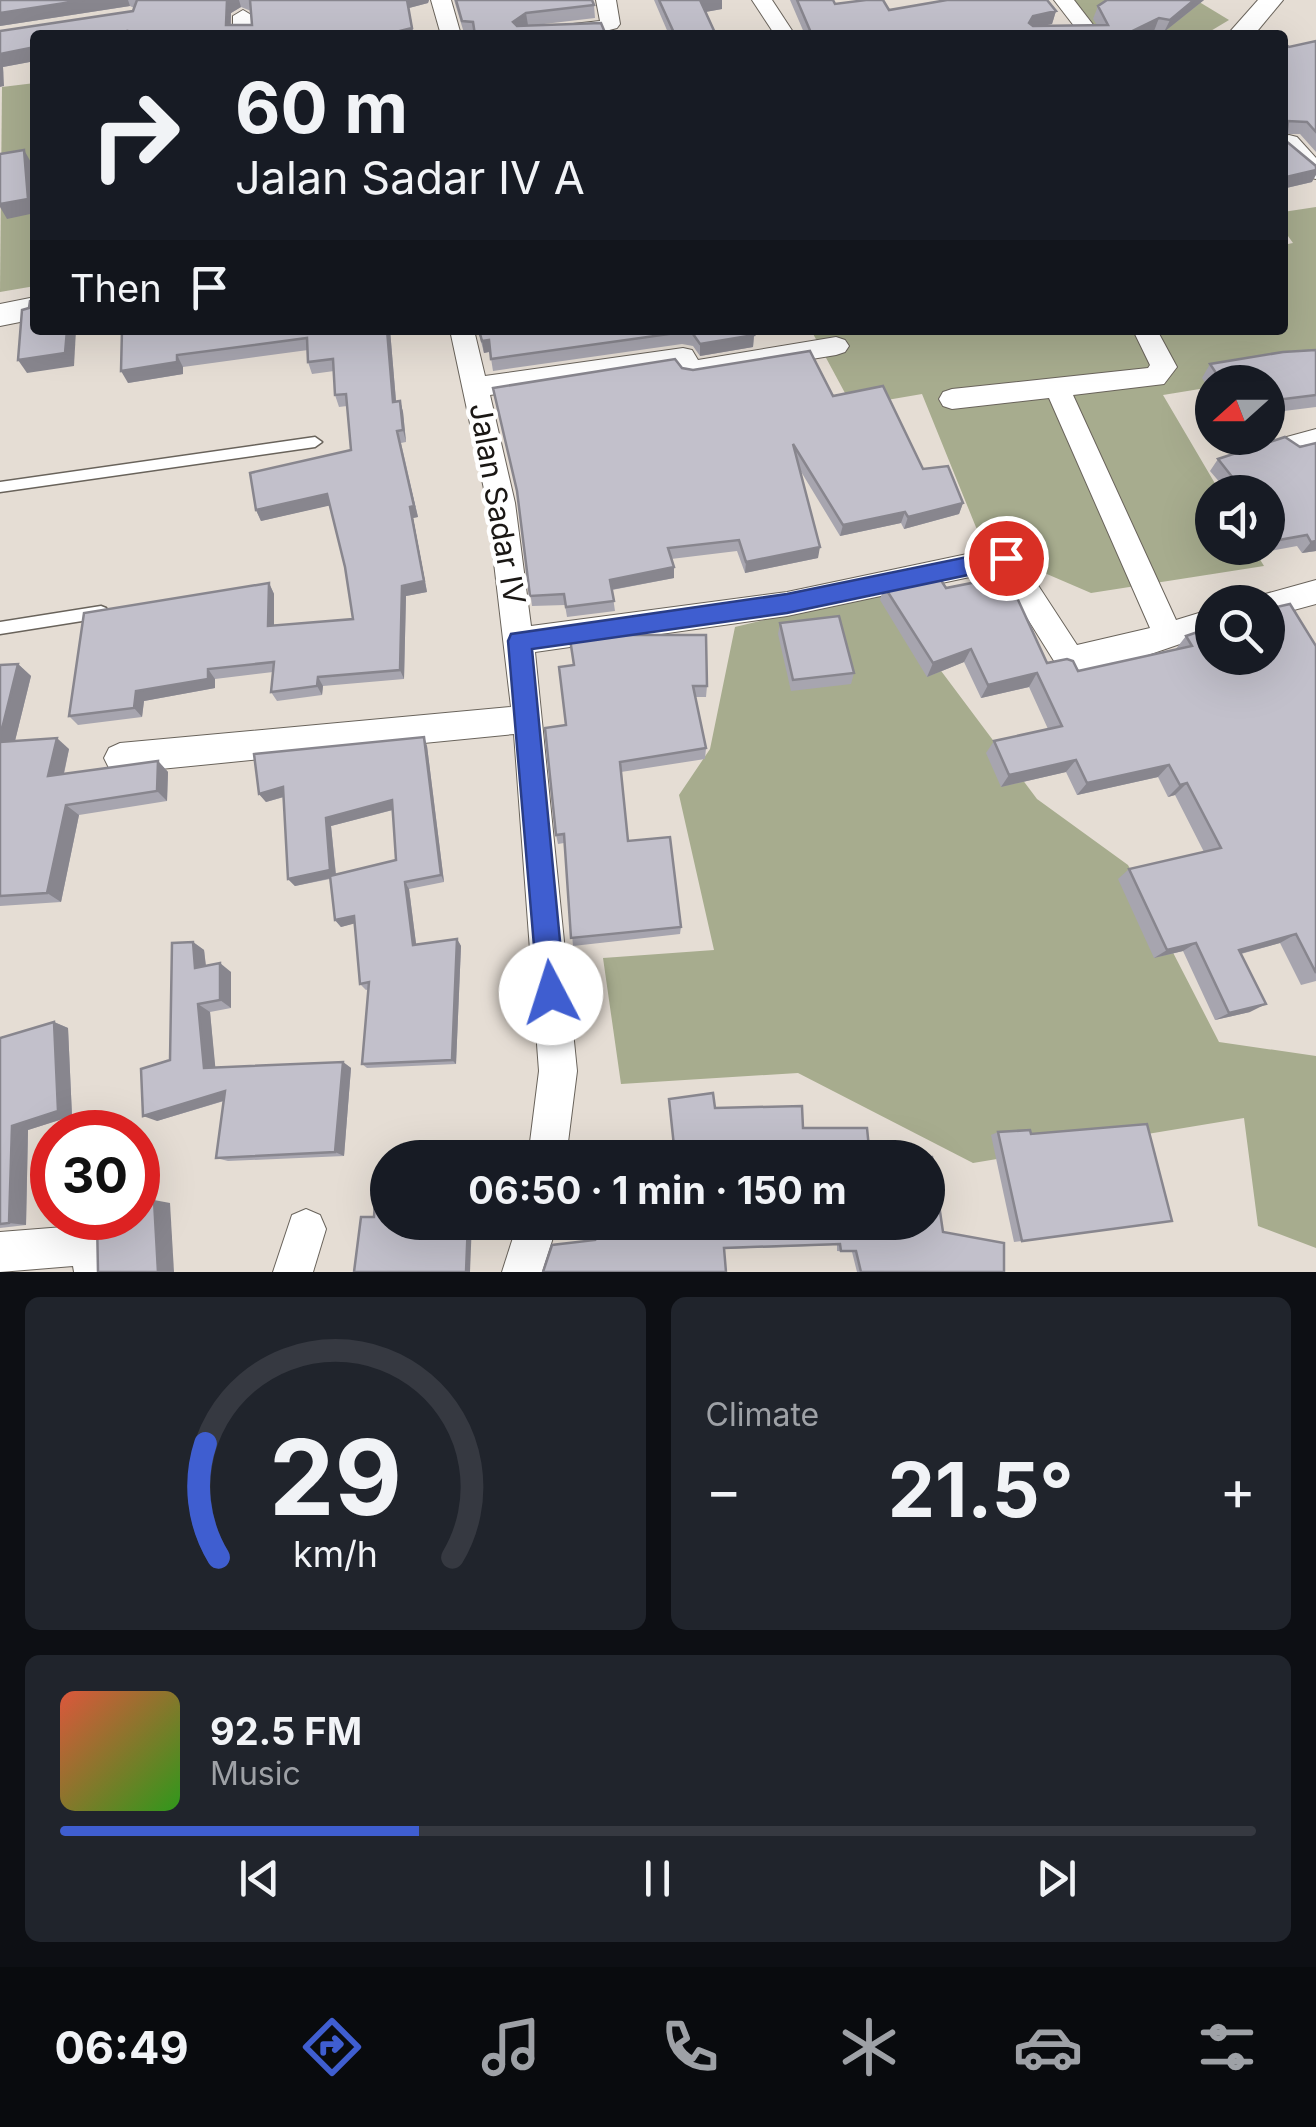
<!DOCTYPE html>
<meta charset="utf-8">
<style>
:root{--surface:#171b24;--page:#20242c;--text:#f1f3f6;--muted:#9ea1a6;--line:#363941;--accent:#3f5ed0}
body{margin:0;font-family:Inter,sans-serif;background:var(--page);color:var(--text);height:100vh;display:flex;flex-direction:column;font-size:38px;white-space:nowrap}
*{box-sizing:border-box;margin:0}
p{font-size:32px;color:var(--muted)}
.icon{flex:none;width:55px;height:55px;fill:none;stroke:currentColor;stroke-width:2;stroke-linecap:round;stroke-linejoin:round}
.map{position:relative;height:1272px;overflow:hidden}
.drawer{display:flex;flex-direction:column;gap:25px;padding:25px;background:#0d0f14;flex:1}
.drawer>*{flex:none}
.hud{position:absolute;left:30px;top:30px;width:1258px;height:305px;border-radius:10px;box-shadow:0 10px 40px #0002;background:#171b24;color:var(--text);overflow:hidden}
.needle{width:65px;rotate:249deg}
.buttons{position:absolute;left:1195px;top:365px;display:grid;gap:20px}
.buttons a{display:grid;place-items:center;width:90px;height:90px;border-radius:50%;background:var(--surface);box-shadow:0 10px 40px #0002;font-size:50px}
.speed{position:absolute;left:30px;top:1110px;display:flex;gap:20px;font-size:50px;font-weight:700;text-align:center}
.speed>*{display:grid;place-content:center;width:130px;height:130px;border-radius:50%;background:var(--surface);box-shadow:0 10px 40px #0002;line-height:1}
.speed .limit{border:15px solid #d22;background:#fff;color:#111}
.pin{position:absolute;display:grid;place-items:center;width:85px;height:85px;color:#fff;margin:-42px;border:5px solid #fff;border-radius:50%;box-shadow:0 2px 10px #0007}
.me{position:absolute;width:110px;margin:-55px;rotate:355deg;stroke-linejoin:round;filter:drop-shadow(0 0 8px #0008)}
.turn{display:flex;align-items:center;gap:35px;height:210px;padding:0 40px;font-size:45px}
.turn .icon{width:130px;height:130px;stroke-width:2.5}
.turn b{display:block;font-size:70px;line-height:85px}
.then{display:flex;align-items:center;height:95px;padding:0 40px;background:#0003;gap:20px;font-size:38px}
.big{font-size:75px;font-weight:700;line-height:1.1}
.drawer .widget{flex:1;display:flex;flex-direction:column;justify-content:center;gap:15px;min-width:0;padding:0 35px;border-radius:15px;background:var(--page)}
.drawer .dial{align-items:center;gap:0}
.dial svg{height:260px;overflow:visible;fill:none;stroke:var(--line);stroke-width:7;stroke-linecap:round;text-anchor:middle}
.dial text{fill:var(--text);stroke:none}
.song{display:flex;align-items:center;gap:30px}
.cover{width:120px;height:120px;border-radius:15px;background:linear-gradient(135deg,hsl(10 70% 55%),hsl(110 70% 35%))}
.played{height:10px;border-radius:5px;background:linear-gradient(90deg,var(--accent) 30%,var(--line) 30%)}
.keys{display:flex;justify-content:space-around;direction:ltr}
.heat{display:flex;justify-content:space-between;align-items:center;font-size:55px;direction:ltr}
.drawer .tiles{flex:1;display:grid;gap:25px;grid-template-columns:1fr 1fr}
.widget:last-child{grid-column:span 2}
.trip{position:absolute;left:370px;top:1140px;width:575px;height:100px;border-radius:50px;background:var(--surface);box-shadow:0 10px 40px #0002;font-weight:700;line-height:100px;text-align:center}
.dock{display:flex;height:160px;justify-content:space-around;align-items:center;background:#090b0e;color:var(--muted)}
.dock .icon{width:70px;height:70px}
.dock .on{color:var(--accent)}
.dock b{font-size:45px;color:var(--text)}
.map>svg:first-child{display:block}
.forest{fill:#a7ac8e}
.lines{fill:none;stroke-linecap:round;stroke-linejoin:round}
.service-casing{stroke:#69635b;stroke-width:3}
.minor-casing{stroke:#69635b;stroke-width:2}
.tertiary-casing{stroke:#69635b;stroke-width:2}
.service{fill:#fff;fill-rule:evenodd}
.minor{fill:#fff;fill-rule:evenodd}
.tertiary{fill:#fff;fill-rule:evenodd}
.wall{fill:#a7a5af;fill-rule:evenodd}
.shaded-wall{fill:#88868e}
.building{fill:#c2c0cb;stroke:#88868e;stroke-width:2.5}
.route{fill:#3f5ed0;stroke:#293d87;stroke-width:2.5}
.labels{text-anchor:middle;stroke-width:9;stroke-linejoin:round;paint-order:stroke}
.street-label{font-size:30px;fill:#1a1714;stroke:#fff}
</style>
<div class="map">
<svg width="1316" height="1272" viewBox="0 0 1316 1272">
<rect width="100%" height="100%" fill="#e5ddd4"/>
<g class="forest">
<polygon points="1059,0 1196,0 1229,20 1204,35 1089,35"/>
<polygon points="35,83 35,286 0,292 2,87"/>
<polygon points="1316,207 1316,371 1212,382 1212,387 1163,395 1220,492 1212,492 1212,548 1253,548 1264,566 1091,593 984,547 922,394 852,406 811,330 1282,330 1283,245 1293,243 1283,229 1283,212"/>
<polygon points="882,592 1037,799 1128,865 1219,1042 1316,1056 1316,1248 1258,1226 1244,1118 973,1163 798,1073 621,1084 603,958 714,950 679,795 710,749 735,627"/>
</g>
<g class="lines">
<g class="service-casing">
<g id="service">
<polygon points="315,437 322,442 315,447 0,492 0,482"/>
<polygon points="101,606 106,608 108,612 106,616 101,618 0,634 0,622"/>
</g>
</g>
<g class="minor-casing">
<g id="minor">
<polygon points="431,0 451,0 461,35 441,35"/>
<polygon points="596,0 616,0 620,24 617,28 590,35 518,35 528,29 600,21"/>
<polygon points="752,0 772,0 795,35 775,35"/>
<polygon points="1054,0 1074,0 1101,35 1081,35"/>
<polygon points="243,10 253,16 253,35 233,35 233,16"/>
<polygon points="1289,135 1297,137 1316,158 1316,179 1308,177 1282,151 1282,137"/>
<polygon points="450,330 474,330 485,376 683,348 692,350 698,360 836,337 845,340 849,346 845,352 836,355 692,379 683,377 677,367 490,395 515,503 531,626 787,592 1005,546 1015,550 1077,645 1150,628 1049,398 952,409 943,406 939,399 943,392 952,389 1148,368 1150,365 1133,330 1157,330 1177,367 1164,384 1073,395 1176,620 1212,609 1212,633 1145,656 1070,673 1059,669 998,571 787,616 535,652 577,1071 566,1158 528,1158 539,1071 514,734 120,773 109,768 104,758 109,748 120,743 511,707 487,503"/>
<polygon points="1316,429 1316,449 1292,455 1283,452 1279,445 1283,438"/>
<polygon points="1316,580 1316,604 1268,617 1268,602 1254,602 1258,596"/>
<polygon points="306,1209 320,1215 326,1229 313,1272 273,1272 292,1215"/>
<polygon points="518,1222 558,1222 542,1272 502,1272"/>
<polygon points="89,1225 103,1231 114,1272 74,1272 73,1266 0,1272 0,1232"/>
</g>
</g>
<g class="tertiary-casing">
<g id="tertiary">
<polygon points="1258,0 1283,0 1254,35 1227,35"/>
<polygon points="35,297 35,319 0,326 0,304"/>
</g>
</g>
<use href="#service" class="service"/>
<use href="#minor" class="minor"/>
<use href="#tertiary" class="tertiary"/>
</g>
<g class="wall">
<path d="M0,0H429L428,3L409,8L414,35H35V61L3,67L4,86L0,31L133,11L134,8L130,6L0,26ZM241,7L251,11L252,25H231V13Z"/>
<polygon points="454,0 592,0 594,5 595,18 527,26 475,35 464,33"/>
<polygon points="654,0 722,0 722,9 705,12 716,35 669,35"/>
<polygon points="790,0 833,0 835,4 889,10 1056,11 1052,24 1041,26 1097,25 1093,19 1098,6 1107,0 1204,0 1164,32 1154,31 1146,35 805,35"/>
<polygon points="1316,41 1316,152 1300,134 1287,134 1286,141 1312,182 1282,189 1289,47"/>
<polygon points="122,330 390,330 396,401 400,401 403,412 406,442 401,443 418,517 413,518 427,592 406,596 404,679 323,686 322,695 277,701 271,692 273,672 215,679 215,688 144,701 142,717 78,725 69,716 269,583 274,594 274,625 353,619 345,567 330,505 261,521 256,510 351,450 347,406 339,407 335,395 334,371 312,374 308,362 308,350 183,367 183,374 128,383"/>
<polygon points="478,330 752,330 754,335 753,347 700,356 693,346 682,344 493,371 490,352 484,353"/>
<polygon points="1316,350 1316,407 1268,413 1268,382 1212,382 1212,394 1202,378 1210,364"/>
<polygon points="682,368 833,396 963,503 959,514 904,529 901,523 840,536 800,470 818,558 745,573 737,551 671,559 674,567 674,578 612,590 615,611 567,617 565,605 532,606 518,497"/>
<polygon points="1316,443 1316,551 1302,553 1297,546 1264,552 1262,548 1268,548 1268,492 1228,492 1210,471 1218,459"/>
<polygon points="884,586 946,588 1047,663 1078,671 1175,650 1186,636 1316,646 1316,981 1301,985 1280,943 1241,954 1250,1012 1215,1020 1183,951 1154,958 1118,879 1129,869 1204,852 1175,795 1168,797 1158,777 1077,795 1066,772 1001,787 986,753 994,741 1048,729 1029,687 981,698 964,662 927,677 880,600"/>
<polygon points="780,623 854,673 851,684 791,691 778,634"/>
<polygon points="621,635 707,686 706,697 696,697 706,748 705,759 621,772 628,841 681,927 680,934 573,946 564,843 558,844 556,835 566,725 574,665"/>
<polygon points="18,664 31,676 15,741 69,749 64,774 158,761 168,772 167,801 79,815 61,902 0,906 0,665"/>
<path d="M427,746L444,882L409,889L416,944L457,939L461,946L456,1064L367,1068L362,1064L369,989L366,990L360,984L355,923L341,927L335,920L330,879L295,886L288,879L284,797L266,802L259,794ZM393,810L396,860L336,874L331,826Z"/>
<polygon points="193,942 204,950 206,966 231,972 231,1008 210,1012 215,1068 343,1062 351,1068 344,1156 228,1161 216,1158 224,1101 157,1121"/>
<polygon points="54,1022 68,1028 72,1116 28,1130 26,1225 0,1228 0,1038"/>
<polygon points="998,1132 1031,1134 1172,1221 1014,1242 991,1135"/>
<polygon points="943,1232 1004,1272 857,1272 852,1252 837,1251 837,1245 724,1249 552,1245"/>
</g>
<g class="shaded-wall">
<polygon points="84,0 128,0 130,6 0,26 0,13"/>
<polygon points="227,0 239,0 241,7 231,13 230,35 226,25"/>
<polygon points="407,0 429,0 428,3 409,8"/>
<polygon points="700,0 722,0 722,9 700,13"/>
<polygon points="1194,0 1204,0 1164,32 1170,20"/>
<polygon points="1056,11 1052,24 1029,29 1029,23 1033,16"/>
<polygon points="526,13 528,25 514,34 513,22"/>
<polygon points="1159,18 1154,31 1146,35 1124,35"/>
<polygon points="412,28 414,35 401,35 400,31"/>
<polygon points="35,47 35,61 3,67 4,86 0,87 0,54"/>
<polygon points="24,150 32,164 35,213 7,219 0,207 0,204"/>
<polygon points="1316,170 1316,175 1312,182 1282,189 1282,178"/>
<polygon points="67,330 76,330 74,366 27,373 18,360"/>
<polygon points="387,330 390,330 397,413 393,402"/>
<polygon points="754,335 753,347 700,356 700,344"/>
<polygon points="489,340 492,351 484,353 482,341"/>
<polygon points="177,355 183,367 183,374 128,383 121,371"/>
<polygon points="400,401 403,412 406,442 403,430"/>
<polygon points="397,431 418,517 413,518 427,592 406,596 404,679 400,670"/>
<polygon points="327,494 332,505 261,521 256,510"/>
<polygon points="963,503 959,514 904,529 908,517"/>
<polygon points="905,512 901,523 840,536 843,525"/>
<polygon points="1316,541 1316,551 1302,553 1311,542"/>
<polygon points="820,547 818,558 745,573 746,562"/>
<polygon points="674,567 674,578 610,590 610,580"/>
<polygon points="269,583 274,594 274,636 268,626"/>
<polygon points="971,649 964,662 927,677 933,663"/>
<polygon points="18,664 31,676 12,753 0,743 0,737"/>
<polygon points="208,669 215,679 215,688 144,701 142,717 134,708 136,691"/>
<polygon points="1037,673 1029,687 981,698 988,685"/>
<polygon points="318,677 323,686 322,695 317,686"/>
<polygon points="424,737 427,746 444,882 441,875"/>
<polygon points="57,738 69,749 61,786 48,776"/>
<polygon points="1076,760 1066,772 1001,787 1009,775"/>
<polygon points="158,761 168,772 167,801 157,791"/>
<polygon points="1169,765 1158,777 1077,795 1087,783"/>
<polygon points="1187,783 1175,795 1168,797 1180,785"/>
<polygon points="283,787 290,795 266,802 259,794"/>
<polygon points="392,800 396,809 331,826 336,877 295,886 288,879 326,818"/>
<polygon points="66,805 79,815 61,902 47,893"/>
<polygon points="405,882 409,889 417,951 413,945"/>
<polygon points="354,916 360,922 341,927 335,920"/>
<polygon points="1296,934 1280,943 1224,958 1239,950"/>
<polygon points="457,939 461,946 456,1064 452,1060"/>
<polygon points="193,942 204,950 207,976 195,968"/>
<polygon points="1196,943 1183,951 1154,958 1167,950"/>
<polygon points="220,963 231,972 231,1008 220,1000"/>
<polygon points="198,1004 210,1012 216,1074 204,1068"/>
<polygon points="1266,1004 1250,1012 1215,1020 1229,1013"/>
<polygon points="54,1022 68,1028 72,1116 28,1130 26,1225 9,1223 12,1126"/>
<polygon points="343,1062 351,1068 344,1156 335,1152"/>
<polygon points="225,1091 236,1097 157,1121 143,1116"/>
<polygon points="154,1200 170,1203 174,1272 158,1272"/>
<polygon points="468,1222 472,1222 470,1272 466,1272"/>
</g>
<g class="building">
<polygon points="0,0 84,0 0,13"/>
<polygon points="137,0 227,0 226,25 252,25 250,0 407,0 412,28 400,31 401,35 127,35 127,31 104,35 35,35 35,47 0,54 0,31 133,11"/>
<polygon points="456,0 592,0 594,5 526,13 513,22 517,26 601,23 606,35 475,35 473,22 462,21"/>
<polygon points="659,0 702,0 700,0 716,35 675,35"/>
<polygon points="797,0 833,0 835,4 866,0 883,0 889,10 947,0 1047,0 1056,11 1033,16 1029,23 1033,26 1108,25 1098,6 1107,0 1194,0 1170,20 1159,18 1124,35 812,35"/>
<polygon points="1316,41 1316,132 1307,122 1288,121 1286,141 1316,166 1316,170 1282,178 1282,42 1289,47"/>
<polygon points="24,150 28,199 0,204 0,154"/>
<polygon points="35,300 35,330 67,330 65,353 18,360 22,310 29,308 30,301"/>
<polygon points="122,330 387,330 393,402 400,401 403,430 397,431 414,506 410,507 424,581 402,586 400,670 318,677 317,686 271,692 274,662 208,669 208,679 136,691 134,708 69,716 84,613 269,583 268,626 353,619 345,567 327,494 256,510 250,473 351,450 346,394 335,395 333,359 308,362 307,338 177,355 177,362 121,371"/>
<polygon points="479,330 752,330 754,335 700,344 693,334 683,332 491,359 489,340 482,341"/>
<polygon points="1316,350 1316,395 1268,401 1268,382 1222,382 1210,364 1283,352"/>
<polygon points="810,351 833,396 883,386 923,469 948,466 963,503 908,517 905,512 843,525 793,444 820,547 746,562 739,540 668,548 674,567 610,580 614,601 566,607 564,594 530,596 517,491 493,388 675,359 682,368 693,370"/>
<polygon points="1285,437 1300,447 1316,443 1316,541 1311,542 1307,535 1273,541 1268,531 1268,492 1244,492 1218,459"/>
<polygon points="937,574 946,588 1007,576 1047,663 1067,659 1073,661 1078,671 1192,646 1186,636 1212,627 1212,658 1268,658 1268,609 1290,604 1316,646 1316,973 1296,934 1239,950 1266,1004 1229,1013 1196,943 1167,950 1129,869 1221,848 1187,783 1180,785 1169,765 1087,783 1076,760 1009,775 994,741 1062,726 1037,673 988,685 971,649 933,663 884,586"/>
<polygon points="839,616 854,673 793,680 780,623"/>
<polygon points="620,632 621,635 706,635 707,686 693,686 706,748 620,762 628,841 670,837 681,927 571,938 564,834 556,835 545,728 566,725 559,667 574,665 570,639"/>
<polygon points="18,664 0,737 0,665"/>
<polygon points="424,737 441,875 405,882 413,945 457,939 452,1060 362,1064 369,982 360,984 354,916 335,920 330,876 396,860 392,800 326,818 330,870 288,879 283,787 259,794 254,754"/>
<polygon points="57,738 48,776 158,761 157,791 66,805 47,893 0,896 0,742"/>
<polygon points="193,942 195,968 220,963 220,1000 198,1004 204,1068 343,1062 335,1152 216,1158 225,1091 143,1116 141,1069 170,1060 172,943"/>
<polygon points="54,1022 58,1111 12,1126 9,1223 0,1224 0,1038"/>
<polygon points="713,1093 715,1108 802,1106 803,1128 867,1128 870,1158 609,1158 674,1146 669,1099"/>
<polygon points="1147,1124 1172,1221 1022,1241 998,1132 1030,1130 1031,1134"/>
<polygon points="932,1157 943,1232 1004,1243 1004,1272 861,1272 856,1251 841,1251 840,1244 724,1248 726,1272 543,1272 552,1245 595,1240 593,1222 928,1222 928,1158 908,1158"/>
<polygon points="388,1165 388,1222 468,1222 466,1272 354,1272 361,1217 374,1217 377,1168"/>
<polygon points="154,1200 158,1272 98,1272 97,1219 102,1218 138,1218 138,1206"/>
</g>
<polygon class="route" points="1006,549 1016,558 1006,567 787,613 532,649 565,993 561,1002 551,1006 542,1002 538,993 508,641 511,634 787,594"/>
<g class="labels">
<g class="street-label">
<text transform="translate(497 504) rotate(80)" y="10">Jalan Sadar IV</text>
</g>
</g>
</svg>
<div class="buttons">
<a><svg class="needle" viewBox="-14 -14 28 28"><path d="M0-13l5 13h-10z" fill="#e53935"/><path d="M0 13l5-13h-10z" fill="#9ea1a6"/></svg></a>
<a><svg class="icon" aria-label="sound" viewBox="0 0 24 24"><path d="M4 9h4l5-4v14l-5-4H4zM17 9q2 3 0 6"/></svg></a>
<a><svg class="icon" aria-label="search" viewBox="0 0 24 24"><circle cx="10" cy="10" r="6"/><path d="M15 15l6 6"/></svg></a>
</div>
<div class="speed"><div class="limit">30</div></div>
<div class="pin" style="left:1006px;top:558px;background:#d93025"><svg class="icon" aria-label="arrive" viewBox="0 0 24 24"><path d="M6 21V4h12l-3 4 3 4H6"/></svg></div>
<svg class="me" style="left:551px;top:993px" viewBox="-20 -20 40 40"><circle r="19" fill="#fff"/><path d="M0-13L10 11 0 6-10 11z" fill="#3f5ed0"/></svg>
<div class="trip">06:50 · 1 min · 150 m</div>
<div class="hud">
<div class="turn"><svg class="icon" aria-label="right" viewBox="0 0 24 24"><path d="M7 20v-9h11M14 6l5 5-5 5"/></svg><div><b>60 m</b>Jalan Sadar IV A</div></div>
<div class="then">Then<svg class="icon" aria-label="arrive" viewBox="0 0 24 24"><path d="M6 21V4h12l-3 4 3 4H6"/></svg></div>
</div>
</div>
<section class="drawer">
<div class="tiles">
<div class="widget dial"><svg viewBox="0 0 100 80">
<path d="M14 69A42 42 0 1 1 86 69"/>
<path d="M14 69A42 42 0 0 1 10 34" stroke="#3f5ed0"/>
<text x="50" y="56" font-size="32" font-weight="700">29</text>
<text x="50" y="72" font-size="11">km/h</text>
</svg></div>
<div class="widget"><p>Climate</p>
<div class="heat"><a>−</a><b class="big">21.5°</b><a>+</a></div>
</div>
<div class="widget">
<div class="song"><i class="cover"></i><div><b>92.5 FM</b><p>Music</p></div></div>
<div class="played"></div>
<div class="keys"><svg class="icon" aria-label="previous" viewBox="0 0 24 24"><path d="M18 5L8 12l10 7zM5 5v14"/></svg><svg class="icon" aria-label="pause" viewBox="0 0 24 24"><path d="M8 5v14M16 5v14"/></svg><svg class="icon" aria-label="next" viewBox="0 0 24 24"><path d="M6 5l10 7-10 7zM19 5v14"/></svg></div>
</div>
</div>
</section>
<nav class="dock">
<b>06:49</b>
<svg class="icon on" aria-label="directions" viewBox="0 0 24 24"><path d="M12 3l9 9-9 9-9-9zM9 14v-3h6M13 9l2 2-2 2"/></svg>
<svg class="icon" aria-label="music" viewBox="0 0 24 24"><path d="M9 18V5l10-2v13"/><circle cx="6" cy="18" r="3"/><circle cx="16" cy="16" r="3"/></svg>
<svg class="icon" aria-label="phone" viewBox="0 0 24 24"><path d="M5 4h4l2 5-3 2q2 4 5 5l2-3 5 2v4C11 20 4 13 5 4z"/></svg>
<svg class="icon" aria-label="climate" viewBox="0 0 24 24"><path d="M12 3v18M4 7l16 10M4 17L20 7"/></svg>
<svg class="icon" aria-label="car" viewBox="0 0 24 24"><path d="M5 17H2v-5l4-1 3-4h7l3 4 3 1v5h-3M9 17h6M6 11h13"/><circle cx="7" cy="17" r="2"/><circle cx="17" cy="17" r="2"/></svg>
<svg class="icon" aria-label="filters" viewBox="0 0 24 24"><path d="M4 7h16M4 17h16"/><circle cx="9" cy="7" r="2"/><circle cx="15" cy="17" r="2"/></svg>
</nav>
